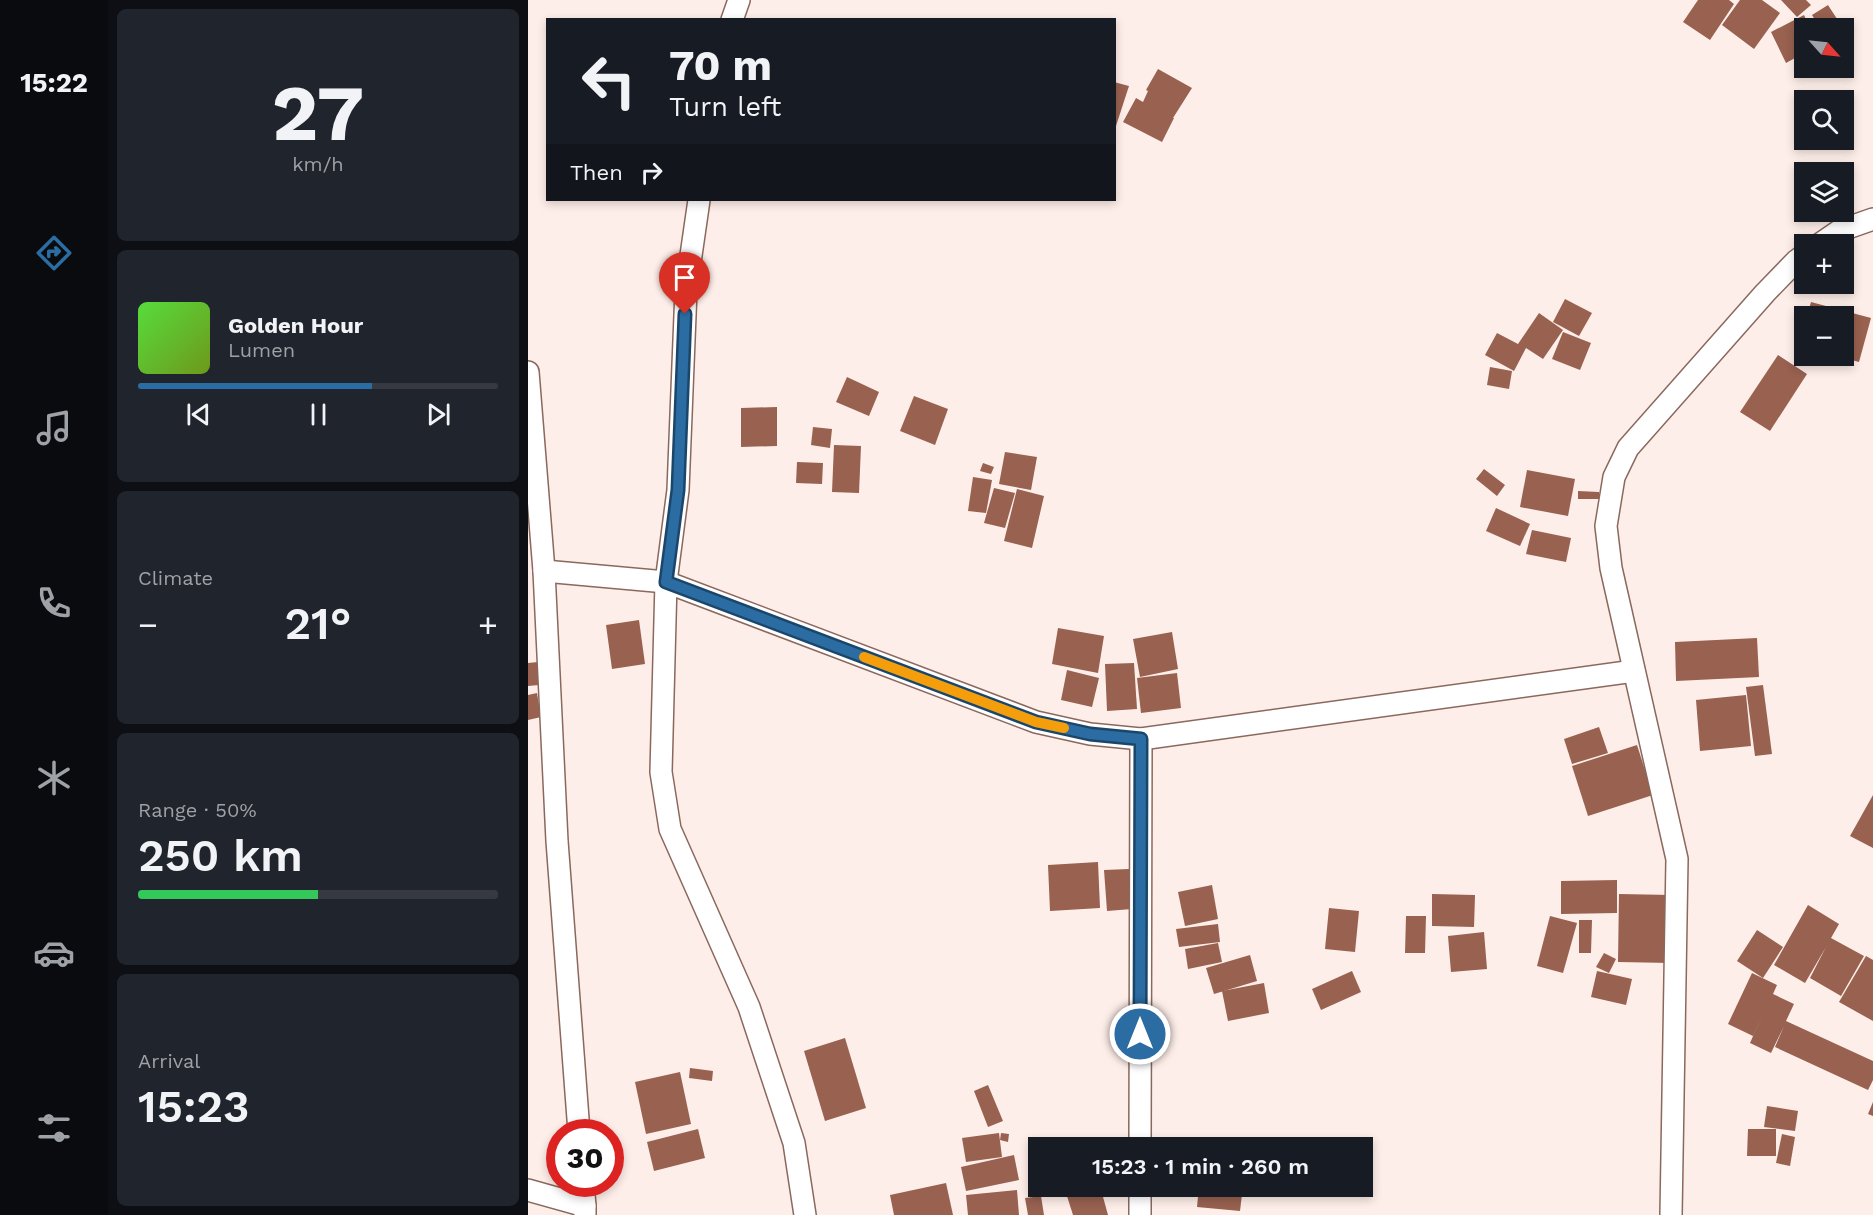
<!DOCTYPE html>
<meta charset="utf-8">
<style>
:root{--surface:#171b24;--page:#20242c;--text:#f1f3f6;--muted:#9ea1a6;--line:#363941;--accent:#2b6ca2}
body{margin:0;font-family:"Work Sans",sans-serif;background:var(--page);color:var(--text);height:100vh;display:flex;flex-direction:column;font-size:22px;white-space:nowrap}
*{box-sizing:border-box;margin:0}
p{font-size:20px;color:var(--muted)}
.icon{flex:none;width:33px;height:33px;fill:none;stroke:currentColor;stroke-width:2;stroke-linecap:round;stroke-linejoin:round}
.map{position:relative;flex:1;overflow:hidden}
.panel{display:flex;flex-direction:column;gap:9px;padding:9px;background:#0d0f14;width:420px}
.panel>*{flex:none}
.hud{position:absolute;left:18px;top:18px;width:570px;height:183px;border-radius:0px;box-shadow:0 3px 9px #0003;background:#171b24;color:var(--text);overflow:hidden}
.needle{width:39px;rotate:117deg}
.fabs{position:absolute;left:1266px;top:18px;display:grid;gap:12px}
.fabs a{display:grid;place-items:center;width:60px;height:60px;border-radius:0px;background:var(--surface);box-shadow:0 3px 9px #0003;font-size:30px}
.speed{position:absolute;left:18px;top:1119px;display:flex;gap:12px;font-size:30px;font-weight:700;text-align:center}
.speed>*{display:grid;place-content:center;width:78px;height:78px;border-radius:50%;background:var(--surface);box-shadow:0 3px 9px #0003;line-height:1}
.speed .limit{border:9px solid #d22;background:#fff;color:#111}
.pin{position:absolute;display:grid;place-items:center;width:51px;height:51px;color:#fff;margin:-62px -26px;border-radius:50% 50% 50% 0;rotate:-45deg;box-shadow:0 0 6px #0007}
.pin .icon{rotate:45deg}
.me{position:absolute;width:66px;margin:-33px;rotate:0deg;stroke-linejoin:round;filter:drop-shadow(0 0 4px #0008)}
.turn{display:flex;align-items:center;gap:21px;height:126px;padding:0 24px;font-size:27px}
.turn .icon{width:78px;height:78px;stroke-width:2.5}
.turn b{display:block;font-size:42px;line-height:51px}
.then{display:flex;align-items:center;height:57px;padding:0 24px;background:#0003;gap:12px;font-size:22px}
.big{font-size:45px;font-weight:600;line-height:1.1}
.panel .card{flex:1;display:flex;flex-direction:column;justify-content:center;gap:9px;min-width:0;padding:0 21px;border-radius:9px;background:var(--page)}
.panel .dial{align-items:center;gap:0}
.dial b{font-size:78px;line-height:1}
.song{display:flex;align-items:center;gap:18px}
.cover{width:72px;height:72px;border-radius:9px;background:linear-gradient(135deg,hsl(110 70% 55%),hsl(80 70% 35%))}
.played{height:6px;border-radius:3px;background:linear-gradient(90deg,var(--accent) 65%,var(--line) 65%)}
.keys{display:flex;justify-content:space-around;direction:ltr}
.heat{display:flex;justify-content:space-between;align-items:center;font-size:33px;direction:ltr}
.charge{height:9px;border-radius:4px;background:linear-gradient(90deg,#34c759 50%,var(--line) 0)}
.trip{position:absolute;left:500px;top:1137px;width:345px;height:60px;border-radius:0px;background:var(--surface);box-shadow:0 3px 9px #0003;font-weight:600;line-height:60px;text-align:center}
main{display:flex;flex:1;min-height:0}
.tab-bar{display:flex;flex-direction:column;width:108px;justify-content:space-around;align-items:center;background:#090b0e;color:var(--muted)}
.tab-bar .icon{width:42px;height:42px}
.tab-bar .active{color:var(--accent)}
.tab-bar b{font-size:27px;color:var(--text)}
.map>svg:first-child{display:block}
.building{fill:#986150}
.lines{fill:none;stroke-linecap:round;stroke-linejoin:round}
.street-casing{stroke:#8a685e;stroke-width:24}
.street{stroke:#fff;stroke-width:21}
.route-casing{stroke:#1c4669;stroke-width:15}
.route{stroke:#2b6ca2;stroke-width:10}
.slow{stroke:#f59e0b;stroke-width:10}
</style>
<main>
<nav class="tab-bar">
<b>15:22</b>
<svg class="icon active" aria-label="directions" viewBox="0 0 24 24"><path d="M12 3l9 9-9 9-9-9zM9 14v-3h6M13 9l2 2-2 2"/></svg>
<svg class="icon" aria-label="music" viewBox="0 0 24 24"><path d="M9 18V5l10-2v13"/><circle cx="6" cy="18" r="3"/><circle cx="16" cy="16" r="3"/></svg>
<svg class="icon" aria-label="phone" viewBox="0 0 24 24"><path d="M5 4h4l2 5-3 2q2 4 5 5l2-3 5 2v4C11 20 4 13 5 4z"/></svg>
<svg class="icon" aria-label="climate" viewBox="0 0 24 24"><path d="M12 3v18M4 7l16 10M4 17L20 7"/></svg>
<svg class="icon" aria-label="car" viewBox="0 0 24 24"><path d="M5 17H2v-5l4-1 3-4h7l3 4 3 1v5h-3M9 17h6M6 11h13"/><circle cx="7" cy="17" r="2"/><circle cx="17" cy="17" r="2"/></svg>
<svg class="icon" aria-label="filters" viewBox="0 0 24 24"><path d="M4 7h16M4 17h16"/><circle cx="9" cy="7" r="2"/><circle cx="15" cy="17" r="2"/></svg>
</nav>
<section class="panel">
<div class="card dial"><b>27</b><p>km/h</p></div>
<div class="card">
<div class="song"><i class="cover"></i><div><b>Golden Hour</b><p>Lumen</p></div></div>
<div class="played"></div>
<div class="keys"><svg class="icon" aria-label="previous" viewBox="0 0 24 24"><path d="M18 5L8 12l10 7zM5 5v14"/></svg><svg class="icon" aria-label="pause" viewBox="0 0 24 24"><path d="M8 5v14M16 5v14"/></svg><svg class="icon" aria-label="next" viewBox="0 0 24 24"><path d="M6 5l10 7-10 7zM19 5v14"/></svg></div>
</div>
<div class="card"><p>Climate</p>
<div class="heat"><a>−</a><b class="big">21°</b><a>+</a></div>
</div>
<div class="card"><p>Range · 50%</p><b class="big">250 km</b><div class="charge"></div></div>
<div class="card"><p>Arrival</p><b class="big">15:23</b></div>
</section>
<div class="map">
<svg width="1345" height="1215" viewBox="0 0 1345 1215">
<rect width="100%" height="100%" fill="#feeee9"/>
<g class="building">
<polygon points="1170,0 1201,0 1206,4 1182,40 1155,22"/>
<polygon points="1212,0 1234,0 1252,13 1226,49 1194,25"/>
<polygon points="1253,0 1278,0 1283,5 1269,17"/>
<polygon points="1300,5 1322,39 1316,43 1316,28 1292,28 1284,15"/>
<polygon points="1276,15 1282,28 1276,28 1276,53 1258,63 1243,32"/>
<polygon points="630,69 664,88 645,118 646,118 634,142 595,122 608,98 615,102 620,91 618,90"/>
<polygon points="586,82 601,86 587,129 586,129"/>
<polygon points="1037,299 1064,313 1051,336 1025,322"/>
<polygon points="1283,302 1343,318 1331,362 1309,356 1316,356 1316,316 1279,316"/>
<polygon points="1011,313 1035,330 1015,359 998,348 986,371 957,355 969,333 990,344"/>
<polygon points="1276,328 1276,347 1271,346"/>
<polygon points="1035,332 1063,343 1052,370 1024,359"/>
<polygon points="1250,355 1279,374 1242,431 1212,412"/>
<polygon points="962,367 984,371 981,389 959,385"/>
<polygon points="319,377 351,392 341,416 308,402"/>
<polygon points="386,396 420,409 407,445 372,431"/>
<polygon points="249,407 249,446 213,447 213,408"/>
<polygon points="285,427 304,429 302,448 283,445"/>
<polygon points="306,445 333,446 331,493 304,492"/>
<polygon points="477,452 509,457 503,490 471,484"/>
<polygon points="269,462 295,463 294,484 268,483"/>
<polygon points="455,463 466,467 463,474 452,471"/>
<polygon points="956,469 977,485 969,496 948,479"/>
<polygon points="999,470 1047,479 1040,516 992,507"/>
<polygon points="445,477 464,480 458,513 440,511"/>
<polygon points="466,488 487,493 477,528 456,523"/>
<polygon points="489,489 516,496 504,548 476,541"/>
<polygon points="1050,491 1071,492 1071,499 1050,499"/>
<polygon points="968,508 1002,524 992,546 958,531"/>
<polygon points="1004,530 1043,538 1038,562 998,554"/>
<polygon points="111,620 117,664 84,669 78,625"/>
<polygon points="530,628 576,636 570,673 524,664"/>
<polygon points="644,632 650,669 612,677 605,639"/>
<polygon points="1229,638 1231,677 1148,681 1147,642"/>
<polygon points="10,662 11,685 0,686 0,663"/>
<polygon points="606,663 609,709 579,711 577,664"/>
<polygon points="539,670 571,678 564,707 533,700"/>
<polygon points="649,673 653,708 613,713 609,678"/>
<polygon points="1235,685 1244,754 1227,756 1218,687"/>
<polygon points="9,693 13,717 0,720 0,695"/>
<polygon points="1218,695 1223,746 1172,751 1168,700"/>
<polygon points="1071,727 1080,753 1044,764 1036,739"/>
<polygon points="1109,745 1125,795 1060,816 1044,766"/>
<polygon points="1345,795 1345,848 1322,836"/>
<polygon points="570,862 572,908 522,911 520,865"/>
<polygon points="601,869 604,909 579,911 576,870"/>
<polygon points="1089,880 1089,913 1033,914 1033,881"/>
<polygon points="684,885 690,919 657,926 650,892"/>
<polygon points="904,894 947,895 946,927 904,926"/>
<polygon points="1091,894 1144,895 1143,963 1090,962"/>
<polygon points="1280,905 1311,924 1303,938 1336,956 1313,996 1282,978 1298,947 1277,983 1246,965"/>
<polygon points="801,908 831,911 827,952 797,949"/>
<polygon points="878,916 898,916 897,953 877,953"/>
<polygon points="1022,916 1049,923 1035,973 1009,966"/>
<polygon points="1051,920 1064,920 1063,953 1051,953"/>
<polygon points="690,924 692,942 651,947 648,929"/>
<polygon points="1229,930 1255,947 1235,978 1209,961"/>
<polygon points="956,932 959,969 923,972 920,936"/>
<polygon points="690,943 694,962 660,969 657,949"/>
<polygon points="1076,953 1088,959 1081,973 1068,967"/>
<polygon points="722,955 729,981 686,994 678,968"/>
<polygon points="1338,956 1345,960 1345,1021 1311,1002"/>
<polygon points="824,971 833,992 793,1010 784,989"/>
<polygon points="1069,971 1104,979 1098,1005 1063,997"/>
<polygon points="1224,973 1249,985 1245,994 1266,1004 1258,1021 1345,1061 1345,1080 1340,1090 1247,1047 1256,1026 1243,1053 1222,1043 1237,1009 1225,1036 1200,1024"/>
<polygon points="736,983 741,1013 700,1021 694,991"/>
<polygon points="317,1038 338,1108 297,1121 276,1051"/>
<polygon points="162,1068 185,1071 184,1081 161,1078"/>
<polygon points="152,1072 163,1124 118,1134 107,1082"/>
<polygon points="460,1085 475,1121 460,1127 446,1091"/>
<polygon points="1345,1102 1345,1116 1340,1114"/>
<polygon points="1239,1106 1270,1111 1267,1131 1236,1127"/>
<polygon points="170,1129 177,1158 126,1171 119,1142"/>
<polygon points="1220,1129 1248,1129 1248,1156 1219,1156"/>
<polygon points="471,1133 474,1157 438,1162 434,1138"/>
<polygon points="473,1133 481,1134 480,1142 472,1140"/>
<polygon points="1254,1134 1267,1137 1262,1166 1248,1163"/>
<polygon points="586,1139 587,1148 558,1148 557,1142"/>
<polygon points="677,1139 720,1143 719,1148 676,1148"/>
<polygon points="486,1155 491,1180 438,1191 433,1167"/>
<polygon points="418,1183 425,1215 366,1215 362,1195"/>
<polygon points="560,1186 572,1186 580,1215 545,1215 538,1193"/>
<polygon points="671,1186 715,1186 712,1211 669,1207"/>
<polygon points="489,1190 491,1215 440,1215 438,1195"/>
<polygon points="513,1196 516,1215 500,1215 497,1198"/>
</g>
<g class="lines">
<g class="street-casing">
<g id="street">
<polyline points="204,20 211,0"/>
<polyline points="171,200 158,290 150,490 138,582 133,772 142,829 221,1007 266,1143 277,1215"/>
<polyline points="1292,244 1311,231 1345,219"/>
<polyline points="0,372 16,571 29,841 51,1132"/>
<polyline points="16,571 138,582 508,722 562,734 613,739 1106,671"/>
<polyline points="612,1148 613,739"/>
<polyline points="55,1184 57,1206"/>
<polyline points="0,1190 57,1206 57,1215"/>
<polyline points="612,1215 612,1186"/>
<polyline points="1143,1215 1149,859 1083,568 1078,526 1086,477 1100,448 1237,293 1268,261 1276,255"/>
</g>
</g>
<use href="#street" class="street"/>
</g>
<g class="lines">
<g class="route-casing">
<polyline id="route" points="157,314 150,490 138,582 508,722 562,734 613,739 612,1034"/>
</g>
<use href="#route" class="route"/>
<polyline class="slow" points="336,657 508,722 536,728"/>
</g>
</svg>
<div class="fabs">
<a><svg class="needle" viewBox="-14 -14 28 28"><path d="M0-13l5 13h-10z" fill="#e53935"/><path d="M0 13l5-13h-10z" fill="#9ea1a6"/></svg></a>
<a><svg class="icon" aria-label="search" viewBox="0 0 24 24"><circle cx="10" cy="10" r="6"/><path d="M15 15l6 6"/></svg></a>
<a><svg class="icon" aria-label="layers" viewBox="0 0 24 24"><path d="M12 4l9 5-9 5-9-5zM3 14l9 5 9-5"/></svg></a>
<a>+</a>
<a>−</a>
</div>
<div class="speed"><div class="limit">30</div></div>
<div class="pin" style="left:157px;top:314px;background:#d93025"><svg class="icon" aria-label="arrive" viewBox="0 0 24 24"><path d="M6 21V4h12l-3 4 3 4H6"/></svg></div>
<svg class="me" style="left:612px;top:1034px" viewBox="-20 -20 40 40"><circle r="17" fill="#2b6ca2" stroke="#fff" stroke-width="3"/><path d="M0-11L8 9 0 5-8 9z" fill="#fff"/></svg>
<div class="trip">15:23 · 1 min · 260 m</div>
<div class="hud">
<div class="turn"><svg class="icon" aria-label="left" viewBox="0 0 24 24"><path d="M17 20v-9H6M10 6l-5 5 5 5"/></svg><div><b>70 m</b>Turn left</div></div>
<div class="then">Then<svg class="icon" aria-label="right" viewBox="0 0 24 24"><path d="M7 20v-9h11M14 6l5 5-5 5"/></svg></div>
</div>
</div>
</main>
